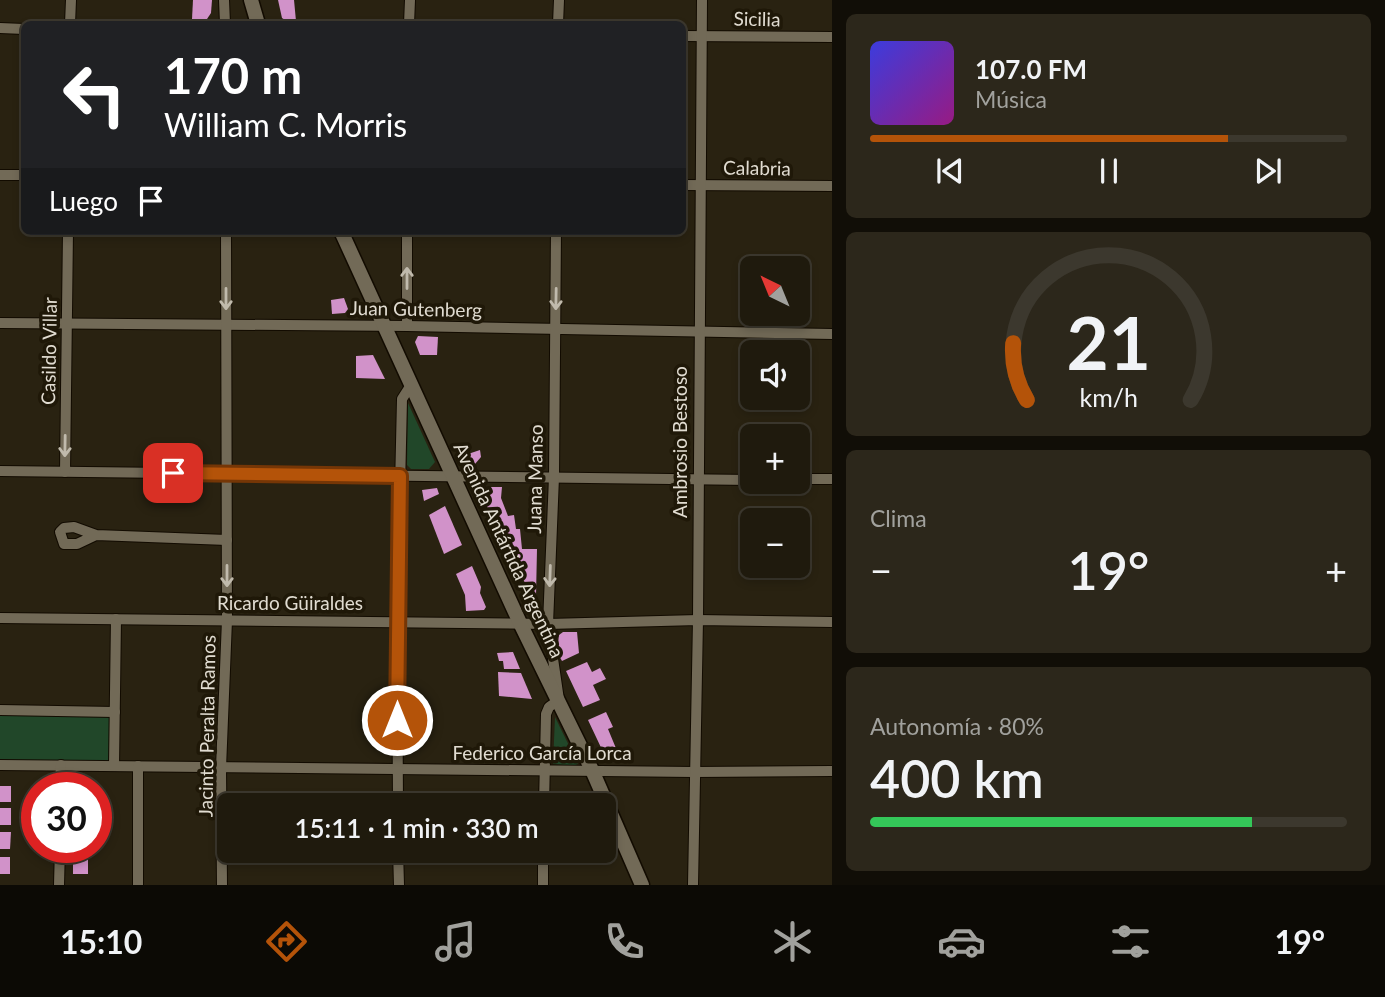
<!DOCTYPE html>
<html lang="es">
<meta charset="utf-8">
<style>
:root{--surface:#1f1a0d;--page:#2c271b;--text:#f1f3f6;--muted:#a1a19d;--line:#3c382e;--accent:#b45309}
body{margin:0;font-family:Lato,sans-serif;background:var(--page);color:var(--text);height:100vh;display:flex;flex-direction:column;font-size:26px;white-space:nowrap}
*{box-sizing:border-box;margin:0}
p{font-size:23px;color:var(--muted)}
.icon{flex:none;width:38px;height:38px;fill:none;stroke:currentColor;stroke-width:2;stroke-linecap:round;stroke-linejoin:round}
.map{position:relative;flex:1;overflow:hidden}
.panel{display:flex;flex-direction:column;gap:14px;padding:14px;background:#110e07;width:553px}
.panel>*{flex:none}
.guide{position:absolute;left:21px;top:21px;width:665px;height:214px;border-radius:10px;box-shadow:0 4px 10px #0003,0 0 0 2px var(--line);background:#202124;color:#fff;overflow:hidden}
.needle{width:46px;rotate:317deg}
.tools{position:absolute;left:740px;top:256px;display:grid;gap:14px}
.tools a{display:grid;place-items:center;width:70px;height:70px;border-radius:10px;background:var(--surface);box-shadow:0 4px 10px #0003,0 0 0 2px var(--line);font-size:35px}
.speed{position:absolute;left:21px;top:772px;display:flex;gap:14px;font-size:35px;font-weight:700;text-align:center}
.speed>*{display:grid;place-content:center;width:91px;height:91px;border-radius:50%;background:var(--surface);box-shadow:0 4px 10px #0003,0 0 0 2px var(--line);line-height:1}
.speed .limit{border:10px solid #d22;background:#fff;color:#111}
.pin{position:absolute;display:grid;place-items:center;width:60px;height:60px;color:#fff;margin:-30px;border-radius:14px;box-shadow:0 4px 10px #0006}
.me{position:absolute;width:77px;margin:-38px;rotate:0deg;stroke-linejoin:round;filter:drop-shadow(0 0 5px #0008)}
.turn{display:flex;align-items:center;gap:24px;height:147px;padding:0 28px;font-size:32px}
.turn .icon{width:91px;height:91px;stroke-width:2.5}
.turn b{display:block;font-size:49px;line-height:60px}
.then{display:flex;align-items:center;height:66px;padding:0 28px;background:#0003;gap:14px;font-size:26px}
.big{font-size:52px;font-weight:600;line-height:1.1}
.panel .tile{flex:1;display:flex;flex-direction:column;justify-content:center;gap:10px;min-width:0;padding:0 24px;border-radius:10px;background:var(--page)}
.panel .dial{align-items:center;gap:0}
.dial svg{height:182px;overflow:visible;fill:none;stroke:var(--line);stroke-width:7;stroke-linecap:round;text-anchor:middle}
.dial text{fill:var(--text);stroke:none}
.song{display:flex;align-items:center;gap:21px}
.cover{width:84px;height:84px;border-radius:10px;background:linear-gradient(135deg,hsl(240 70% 55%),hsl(310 70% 35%))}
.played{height:7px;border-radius:4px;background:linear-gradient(90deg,var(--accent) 75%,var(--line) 75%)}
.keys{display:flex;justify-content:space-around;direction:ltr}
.heat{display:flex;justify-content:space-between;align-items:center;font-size:38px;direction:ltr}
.charge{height:10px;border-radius:5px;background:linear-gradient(90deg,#34c759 80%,var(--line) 0)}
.trip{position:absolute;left:217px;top:793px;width:399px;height:70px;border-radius:10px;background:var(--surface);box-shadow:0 4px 10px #0003,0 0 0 2px var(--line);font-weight:600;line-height:70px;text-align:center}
.tabs{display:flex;height:112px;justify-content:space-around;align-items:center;background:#0c0a05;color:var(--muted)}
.tabs .icon{width:49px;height:49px}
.tabs .on{color:var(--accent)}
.tabs b{font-size:32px;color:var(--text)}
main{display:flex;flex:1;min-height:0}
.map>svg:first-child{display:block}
.green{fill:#214729}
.building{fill:#d192c9}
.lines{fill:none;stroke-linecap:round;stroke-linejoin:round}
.street-casing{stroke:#120b00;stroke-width:12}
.secondary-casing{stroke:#120b00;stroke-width:17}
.street{stroke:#726a57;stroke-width:10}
.secondary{stroke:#726a57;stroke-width:14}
.oneway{stroke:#c0baac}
.route-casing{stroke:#753606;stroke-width:18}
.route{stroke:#b45309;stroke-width:12}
.labels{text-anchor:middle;stroke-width:7;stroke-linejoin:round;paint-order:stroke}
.street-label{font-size:19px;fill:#e1dcd1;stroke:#1f1808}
</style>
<main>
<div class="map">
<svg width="832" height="885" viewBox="0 0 832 885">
<rect width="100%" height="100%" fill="#292211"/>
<g class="green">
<polygon points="408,403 435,462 429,469 411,469 407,465"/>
<polygon points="0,710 115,712 114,766 0,765"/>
<polygon points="555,717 578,764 573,766 553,764"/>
</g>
<g class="building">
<polygon points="193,0 212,0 211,13 207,19 192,19"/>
<polygon points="278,0 294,0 296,21 288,22 282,18"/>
<polygon points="344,298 348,309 345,313 332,314 331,300"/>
<polygon points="418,336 438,337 437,355 420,355 415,342"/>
<polygon points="373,355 385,379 356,378 356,356"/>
<polygon points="480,450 481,457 475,464 468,462 465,455"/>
<polygon points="484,487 502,487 501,498 508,516 514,515 516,529 520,529 522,549 537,549 536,596 533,599 480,493"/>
<polygon points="437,488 439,494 424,501 422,490"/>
<polygon points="445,506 462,545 444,554 429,515"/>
<polygon points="472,566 481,587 480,593 486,607 484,610 466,611 465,595 456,574"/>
<polygon points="563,632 577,632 579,653 562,661 557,652 559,635"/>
<polygon points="513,652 520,669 504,669 503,661 499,661 497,653"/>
<polygon points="587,662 592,672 600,668 606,679 593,685 600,700 583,707 566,671"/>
<polygon points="498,672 521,673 532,699 499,696"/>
<polygon points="606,712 613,727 608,729 620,758 611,760 605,756 588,720"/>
<rect x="0" y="786" width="11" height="16"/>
<rect x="0" y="808" width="11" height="17"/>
<polygon points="0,832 11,832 10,849 0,849"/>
<rect x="0" y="857" width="10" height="17"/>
<rect x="73" y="858" width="15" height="16"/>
</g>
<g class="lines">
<g class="street-casing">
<g id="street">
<polyline points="224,0 225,24"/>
<polyline points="70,24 71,0"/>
<polyline points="409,24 410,0"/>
<polyline points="558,24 559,0"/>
<polyline points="0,28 24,29"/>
<polyline points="682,36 832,37"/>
<polyline points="0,175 24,175"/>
<polyline points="682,185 832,186"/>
<polyline points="0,323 407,326 832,334"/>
<polyline points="407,326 407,231"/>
<polyline points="0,471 752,480"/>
<polyline points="65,472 68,231"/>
<polyline points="798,479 832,479"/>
<polyline points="96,535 77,544 64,544 60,532 64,528 74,527 96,535 227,540"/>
<polyline points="0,618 548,624 698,620 832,622"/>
<polyline points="0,710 115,712"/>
<polyline points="0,765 694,772 832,771"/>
<polyline points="114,766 116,619"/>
<polyline points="138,766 138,885"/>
<polyline points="60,788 61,765"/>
<polyline points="398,805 397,622 402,399 411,385"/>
<polyline points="544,805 546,714 549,707 559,700 548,624 554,477 556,231"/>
<polyline points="398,850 399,885"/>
<polyline points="59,885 60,847"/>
<polyline points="222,885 221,768 227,620 226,231"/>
<polyline points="543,885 543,850"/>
<polyline points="693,885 698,620 702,0"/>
</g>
</g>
<g class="secondary-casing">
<g id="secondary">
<polyline points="251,0 258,24"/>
<polyline points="341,231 520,623 592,770 642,885"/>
</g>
</g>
<use href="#street" class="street"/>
<use href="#secondary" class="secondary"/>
</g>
<defs><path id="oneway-shaft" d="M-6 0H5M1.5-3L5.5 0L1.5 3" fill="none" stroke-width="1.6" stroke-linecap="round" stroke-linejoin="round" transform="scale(1.75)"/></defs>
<g class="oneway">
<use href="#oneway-shaft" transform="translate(407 278) rotate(-90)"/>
<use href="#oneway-shaft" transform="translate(226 299) rotate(90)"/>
<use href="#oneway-shaft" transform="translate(556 299) rotate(91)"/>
<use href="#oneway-shaft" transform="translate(65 446) rotate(91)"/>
<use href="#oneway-shaft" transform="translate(227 576) rotate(90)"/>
<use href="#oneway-shaft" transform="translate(550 576) rotate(92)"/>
</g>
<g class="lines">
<g class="route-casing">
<polyline id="route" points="173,473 400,476 397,720"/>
</g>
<use href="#route" class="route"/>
</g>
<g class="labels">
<g class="street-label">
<text transform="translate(757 19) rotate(1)" y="7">Sicilia</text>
<text transform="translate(757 168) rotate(1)" y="7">Calabria</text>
<text transform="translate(416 309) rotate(1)" y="7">Juan Gutenberg</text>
<text transform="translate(49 351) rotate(-89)" y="7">Casildo Villar</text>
<text transform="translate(680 442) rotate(-90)" y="7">Ambrosio Bestoso</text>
<text transform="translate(535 479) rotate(-89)" y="7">Juana Manso</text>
<text transform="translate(509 550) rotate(65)" y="7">Avenida Antártida Argentina</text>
<text x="290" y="610">Ricardo Güiraldes</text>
<text transform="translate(207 726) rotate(-89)" y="7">Jacinto Peralta Ramos</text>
<text x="542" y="760">Federico García Lorca</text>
</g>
</g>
</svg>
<div class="tools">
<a><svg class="needle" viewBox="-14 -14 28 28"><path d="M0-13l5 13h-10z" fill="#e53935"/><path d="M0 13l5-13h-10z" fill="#a1a19d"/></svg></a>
<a><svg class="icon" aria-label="sound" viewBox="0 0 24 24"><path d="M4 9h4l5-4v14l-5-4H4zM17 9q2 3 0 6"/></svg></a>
<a>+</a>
<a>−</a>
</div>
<div class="speed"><div class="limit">30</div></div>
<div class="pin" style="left:173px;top:473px;background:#d93025"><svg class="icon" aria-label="arrive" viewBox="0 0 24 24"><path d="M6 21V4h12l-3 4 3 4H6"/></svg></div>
<svg class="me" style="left:397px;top:720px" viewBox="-20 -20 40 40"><circle r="17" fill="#b45309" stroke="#fff" stroke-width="3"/><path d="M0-11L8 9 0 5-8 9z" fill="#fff"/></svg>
<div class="trip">15:11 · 1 min · 330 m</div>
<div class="guide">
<div class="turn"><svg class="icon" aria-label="left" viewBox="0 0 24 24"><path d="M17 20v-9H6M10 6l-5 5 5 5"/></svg><div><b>170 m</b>William C. Morris</div></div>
<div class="then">Luego<svg class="icon" aria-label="arrive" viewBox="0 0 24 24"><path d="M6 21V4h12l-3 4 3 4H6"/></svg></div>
</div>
</div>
<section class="panel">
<div class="tile">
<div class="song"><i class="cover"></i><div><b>107.0 FM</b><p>Música</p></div></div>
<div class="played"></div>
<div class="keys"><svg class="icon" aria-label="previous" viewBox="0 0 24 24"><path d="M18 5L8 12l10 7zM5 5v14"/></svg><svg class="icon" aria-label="pause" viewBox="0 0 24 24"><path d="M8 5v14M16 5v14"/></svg><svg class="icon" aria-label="next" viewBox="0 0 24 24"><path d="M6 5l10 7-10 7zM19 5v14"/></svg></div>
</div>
<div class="tile dial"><svg viewBox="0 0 100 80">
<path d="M14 69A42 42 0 1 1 86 69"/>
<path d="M14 69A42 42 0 0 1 8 44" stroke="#b45309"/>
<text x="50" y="56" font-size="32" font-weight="700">21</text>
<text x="50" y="72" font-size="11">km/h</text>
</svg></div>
<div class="tile"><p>Clima</p>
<div class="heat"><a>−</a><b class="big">19°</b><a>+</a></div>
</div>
<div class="tile"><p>Autonomía · 80%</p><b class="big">400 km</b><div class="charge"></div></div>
</section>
</main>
<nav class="tabs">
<b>15:10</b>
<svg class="icon on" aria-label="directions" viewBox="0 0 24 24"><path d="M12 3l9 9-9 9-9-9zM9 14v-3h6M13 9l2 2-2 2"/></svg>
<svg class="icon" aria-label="music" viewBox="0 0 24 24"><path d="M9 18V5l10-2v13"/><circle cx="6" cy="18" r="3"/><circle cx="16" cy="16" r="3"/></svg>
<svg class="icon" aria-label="phone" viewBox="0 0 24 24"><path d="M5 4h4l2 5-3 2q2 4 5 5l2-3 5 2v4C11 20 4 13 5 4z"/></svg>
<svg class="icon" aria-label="climate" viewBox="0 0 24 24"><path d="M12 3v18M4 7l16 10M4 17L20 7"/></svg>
<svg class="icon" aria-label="car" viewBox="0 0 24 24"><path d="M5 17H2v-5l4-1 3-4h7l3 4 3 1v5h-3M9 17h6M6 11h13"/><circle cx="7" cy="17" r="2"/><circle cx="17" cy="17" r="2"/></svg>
<svg class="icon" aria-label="filters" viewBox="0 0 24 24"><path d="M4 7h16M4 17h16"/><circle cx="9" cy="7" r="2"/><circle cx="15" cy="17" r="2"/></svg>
<b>19°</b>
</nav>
